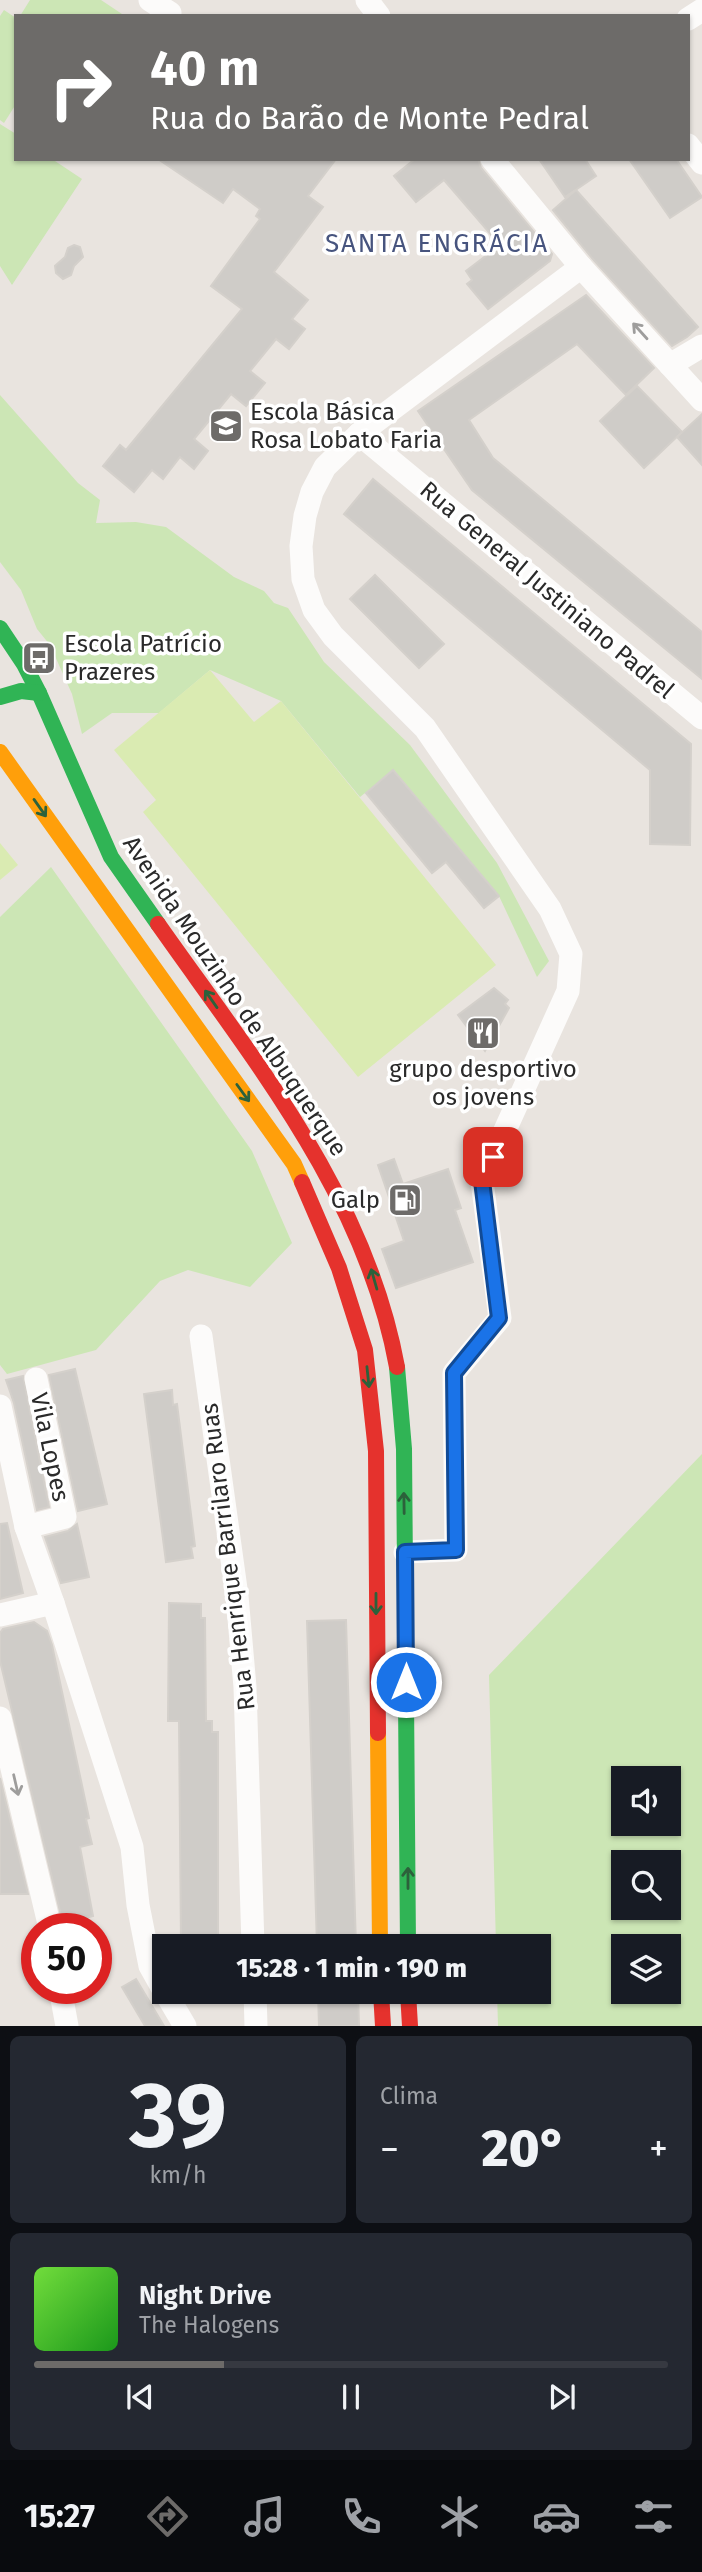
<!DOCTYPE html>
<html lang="pt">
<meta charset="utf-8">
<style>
:root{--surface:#171b24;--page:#242831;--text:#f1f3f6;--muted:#9ea1a6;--line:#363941;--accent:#6d6b69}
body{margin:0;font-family:"Fira Sans",sans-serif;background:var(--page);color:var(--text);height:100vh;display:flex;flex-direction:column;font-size:26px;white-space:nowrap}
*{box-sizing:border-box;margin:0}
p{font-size:23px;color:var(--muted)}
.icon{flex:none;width:38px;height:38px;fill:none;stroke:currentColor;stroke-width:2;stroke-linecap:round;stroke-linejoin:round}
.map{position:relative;height:2026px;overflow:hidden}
.panel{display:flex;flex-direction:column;gap:10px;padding:10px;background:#0d0f14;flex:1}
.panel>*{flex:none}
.banner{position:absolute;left:14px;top:14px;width:676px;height:147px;border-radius:0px;box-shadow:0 2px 5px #0004;background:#6d6b69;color:#fff;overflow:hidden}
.buttons{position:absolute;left:611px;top:1766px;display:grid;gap:14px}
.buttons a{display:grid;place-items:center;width:70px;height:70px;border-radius:0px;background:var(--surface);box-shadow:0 2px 5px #0004;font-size:35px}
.speed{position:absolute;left:21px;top:1913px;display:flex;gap:14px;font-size:35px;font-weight:700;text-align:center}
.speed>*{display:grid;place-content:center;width:91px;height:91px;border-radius:50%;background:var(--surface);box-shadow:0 2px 5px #0004;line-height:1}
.speed .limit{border:10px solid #d22;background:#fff;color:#111}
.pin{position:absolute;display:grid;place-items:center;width:60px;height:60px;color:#fff;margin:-30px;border-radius:14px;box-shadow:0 4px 10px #0006}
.me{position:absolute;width:77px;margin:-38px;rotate:0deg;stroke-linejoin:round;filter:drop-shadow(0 0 5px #0008)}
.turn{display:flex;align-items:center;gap:24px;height:147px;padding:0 21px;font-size:32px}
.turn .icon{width:91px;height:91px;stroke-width:2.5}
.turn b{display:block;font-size:49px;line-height:60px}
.big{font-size:52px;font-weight:800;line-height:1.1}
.panel .tile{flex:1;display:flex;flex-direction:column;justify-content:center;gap:10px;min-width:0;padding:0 24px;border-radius:10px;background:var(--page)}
.panel .dial{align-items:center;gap:0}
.dial b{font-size:91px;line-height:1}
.song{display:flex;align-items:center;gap:21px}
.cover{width:84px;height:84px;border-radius:10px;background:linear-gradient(135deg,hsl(100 70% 55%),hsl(120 70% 35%))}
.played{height:7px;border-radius:4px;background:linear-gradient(90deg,var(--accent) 30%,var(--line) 30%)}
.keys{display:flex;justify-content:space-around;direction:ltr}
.heat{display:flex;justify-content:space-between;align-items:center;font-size:38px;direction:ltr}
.panel .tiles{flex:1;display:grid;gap:10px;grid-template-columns:1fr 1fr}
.tile:last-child{grid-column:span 2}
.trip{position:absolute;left:152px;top:1934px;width:399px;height:70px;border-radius:0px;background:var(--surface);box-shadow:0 2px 5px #0004;font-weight:800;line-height:70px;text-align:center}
.dock{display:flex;height:112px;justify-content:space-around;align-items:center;background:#090b0e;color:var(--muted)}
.dock .icon{width:49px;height:49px}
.dock .active{color:var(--accent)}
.dock b{font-size:32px;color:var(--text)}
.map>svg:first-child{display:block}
.green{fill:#cce6b5;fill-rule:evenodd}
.pitch{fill:#daebb2}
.building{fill:#cfccc8;stroke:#d4d0cb;stroke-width:2}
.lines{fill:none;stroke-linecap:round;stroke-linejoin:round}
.street{stroke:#fcfbfa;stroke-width:23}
.fast{stroke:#30b455;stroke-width:16}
.slow{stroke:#ff9f0a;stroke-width:16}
.jam{stroke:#e5322d;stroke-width:16}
.oneway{stroke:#9e9d9c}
.oneway2{stroke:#2c613b}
.route-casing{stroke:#114b97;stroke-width:18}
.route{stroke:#1a73e8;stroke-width:12}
.labels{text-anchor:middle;stroke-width:7;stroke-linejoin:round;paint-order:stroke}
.poi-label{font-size:24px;fill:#2a2a2a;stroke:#fff;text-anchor:start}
.street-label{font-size:24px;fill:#2a2a2a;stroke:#fff}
.neighbourhood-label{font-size:26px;letter-spacing:2px;fill:#47547e;stroke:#fff}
</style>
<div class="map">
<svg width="702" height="2026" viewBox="0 0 702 2026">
<rect width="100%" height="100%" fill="#e9e4df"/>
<g class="green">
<polygon points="30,0 101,0 125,16 20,16"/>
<polygon points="4,10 16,18 16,104 4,123 0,120 0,16"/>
<polygon points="0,124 16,134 16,159 52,159 82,179 12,285 0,266"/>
<polygon points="0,395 78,483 100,500 96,523 136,522 166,527 234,577 264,591 274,603 288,608 324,662 410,745 497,863 549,961 537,977 499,896 394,770 360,797 281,701 210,670 159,713 112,713 82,734 72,694 50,645 37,629 21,590 0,562"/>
<polygon points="51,867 252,1151 292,1243 250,1287 188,1270 160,1281 96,1350 7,1374 0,1365 0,917"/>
<path d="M702,1454V2026H498L497,1992H539V1946H496L489,1675ZM668,1778V1824H623V1778ZM668,1862V1908H623V1862ZM668,1946V1992H623V1946Z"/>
</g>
<g class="pitch">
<polygon points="210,670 254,722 281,701 496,965 358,1077 143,812 156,800 114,750"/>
<polygon points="0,843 18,865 0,880"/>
</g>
<g class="building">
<polygon points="158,159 336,159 308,196 323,207 274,272 308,300 292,319 305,329 289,349 276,339 250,371 265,383 246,406 231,394 194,439 208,451 194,469 180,457 163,479 152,470 134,492 103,466 120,445 126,450 242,309 211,286 260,219 256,216 260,209 233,189 223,203"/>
<polygon points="415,159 478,159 481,168 552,254 550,261 488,309 467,284 472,280 466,271 500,245 444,180 416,202 394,176"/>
<polygon points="539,159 585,159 596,176 565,197"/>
<polygon points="629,159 676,159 702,197 670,218"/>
<polygon points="576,190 698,327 687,337 672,346 592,258 553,210"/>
<polygon points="74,245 80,247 83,257 74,266 71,275 63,279 56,273 55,266 65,257 68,248"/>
<polygon points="586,295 654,368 626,395 577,344 469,420 493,458 702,632 702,679 472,490 418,411"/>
<polygon points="637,386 682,432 644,468 600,421"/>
<polygon points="702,414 702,465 677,437"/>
<polygon points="373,479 691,744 690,845 650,844 650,770 344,514"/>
<polygon points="375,575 444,644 419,668 350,599"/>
<polygon points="393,770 499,896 484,908 446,862 432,873 366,793"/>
<polygon points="494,988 508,1000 505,1004 509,1008 485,1051 458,1015"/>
<polygon points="394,1159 403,1184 448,1169 461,1208 455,1210 473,1262 396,1288 382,1249 404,1241 378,1165"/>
<polygon points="75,1369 107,1504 78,1511 49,1375"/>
<polygon points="23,1376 49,1507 37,1510 14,1403 6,1380"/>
<polygon points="172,1390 173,1405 177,1404 195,1546 191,1547 193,1558 166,1562 144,1394"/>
<polygon points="7,1523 23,1593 0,1599 0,1524"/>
<polygon points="77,1524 89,1577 61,1583 45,1537 68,1531"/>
<polygon points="169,1603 201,1604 201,1618 205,1618 206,1721 212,1721 212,1732 218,1732 218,1944 181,1943 179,1721 168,1721"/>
<polygon points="346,1620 356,1946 317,1946 307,1621"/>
<polygon points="34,1622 47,1631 52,1645 89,1818 86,1819 92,1844 80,1847 93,1916 85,1918 87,1928 64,1928 0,1661 0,1633 3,1629"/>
<polygon points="0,1778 28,1894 0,1894"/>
<polygon points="136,1979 164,2026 145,2026 122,1987"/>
<polygon points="318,1992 358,1992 359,2026 319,2026"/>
</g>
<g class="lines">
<g class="street">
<polyline points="150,0 170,13"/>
<polyline points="367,0 379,16"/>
<polyline points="688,19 702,10"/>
<polyline points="688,145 702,163"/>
<polyline points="492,159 581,267 702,400"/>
<polyline points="670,365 702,346"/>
<polyline points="359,434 702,718"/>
<polyline points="201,1336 237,1596 245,1687 253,1946"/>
<polyline points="0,1406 26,1527 53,1603"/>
<polyline points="26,1527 65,1517 36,1379"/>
<polyline points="405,1552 456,1550 454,1373 500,1318 482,1181 568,991 571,954 550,909 425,728 333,636 314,610 303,579 301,546 305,516 312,492 325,467 359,434 581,267"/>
<polyline points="0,1615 53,1603 132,1847 138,1905 150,1966 164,1991"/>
<polyline points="0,1718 50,1928"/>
<polyline points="60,1988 67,2026"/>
<polyline points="165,1992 185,2026"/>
<polyline points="255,1992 256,2026"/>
</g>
<g class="fast">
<polyline points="0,628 24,664 39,693 111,857 158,924"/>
<polyline points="0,697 21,691 39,693"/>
<polyline points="397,1367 404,1449 408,1946"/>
</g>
<g class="slow">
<polyline points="0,752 294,1164 302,1182"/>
<polyline points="378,1733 380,1946"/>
</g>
<g class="jam">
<path d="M158,924C255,1062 366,1196 397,1367"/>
<polyline points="302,1182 339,1268 365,1350 376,1451 378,1733"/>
<polyline points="381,1992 383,2026"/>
<polyline points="408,1992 410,2026"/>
</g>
</g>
<defs><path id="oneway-shaft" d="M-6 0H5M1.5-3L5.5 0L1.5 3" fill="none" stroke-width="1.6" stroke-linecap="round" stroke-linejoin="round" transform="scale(1.75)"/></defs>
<g class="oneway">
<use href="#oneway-shaft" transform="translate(640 331) rotate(-132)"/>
<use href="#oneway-shaft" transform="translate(16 1785) rotate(77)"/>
</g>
<g class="oneway2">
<use href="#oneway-shaft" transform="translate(40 808) rotate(55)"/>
<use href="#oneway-shaft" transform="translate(211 999) rotate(-125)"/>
<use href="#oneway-shaft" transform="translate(243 1093) rotate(54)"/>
<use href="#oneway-shaft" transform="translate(374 1279) rotate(-106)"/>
<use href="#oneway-shaft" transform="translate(368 1377) rotate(84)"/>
<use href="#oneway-shaft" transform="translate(404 1503) rotate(-91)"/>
<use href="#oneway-shaft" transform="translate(376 1604) rotate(90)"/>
<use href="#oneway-shaft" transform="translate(408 1878) rotate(-90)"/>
</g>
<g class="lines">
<g class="route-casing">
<polyline id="route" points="406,1682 405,1552 456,1550 454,1373 499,1318 482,1181 493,1157"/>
</g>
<use href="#route" class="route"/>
</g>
<defs>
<g id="school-square" transform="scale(1.75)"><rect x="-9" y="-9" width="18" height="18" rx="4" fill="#6d6b69" stroke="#fff"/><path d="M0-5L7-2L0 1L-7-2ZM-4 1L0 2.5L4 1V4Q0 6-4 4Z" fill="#fff"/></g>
<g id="bus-square" transform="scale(1.75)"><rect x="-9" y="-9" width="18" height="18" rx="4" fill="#6d6b69" stroke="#fff"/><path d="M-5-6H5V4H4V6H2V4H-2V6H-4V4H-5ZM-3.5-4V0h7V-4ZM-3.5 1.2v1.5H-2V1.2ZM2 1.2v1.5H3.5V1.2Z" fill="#fff"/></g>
<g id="restaurant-square" transform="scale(1.75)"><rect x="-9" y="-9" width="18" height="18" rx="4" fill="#6d6b69" stroke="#fff"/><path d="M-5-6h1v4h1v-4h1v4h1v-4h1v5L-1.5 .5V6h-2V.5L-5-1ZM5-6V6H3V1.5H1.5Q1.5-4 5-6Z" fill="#fff"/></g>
<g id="fuel-square" transform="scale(1.75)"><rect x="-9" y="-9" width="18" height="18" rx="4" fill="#6d6b69" stroke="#fff"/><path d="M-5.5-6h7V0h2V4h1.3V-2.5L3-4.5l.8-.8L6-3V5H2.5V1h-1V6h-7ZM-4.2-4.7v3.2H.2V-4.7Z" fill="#fff"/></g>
</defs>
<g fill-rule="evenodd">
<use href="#school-square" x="226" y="426"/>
<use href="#bus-square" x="39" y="658"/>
<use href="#restaurant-square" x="483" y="1033"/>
<use href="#fuel-square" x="405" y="1200"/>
</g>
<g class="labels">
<g class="poi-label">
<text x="250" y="420">Escola Básica<tspan x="250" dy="28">Rosa Lobato Faria</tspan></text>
<text x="64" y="652">Escola Patrício<tspan x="64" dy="28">Prazeres</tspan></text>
<text x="483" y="1077" text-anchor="middle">grupo desportivo<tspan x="483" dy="28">os jovens</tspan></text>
<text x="380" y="1208" text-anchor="end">Galp</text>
</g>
<g class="street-label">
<text transform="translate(547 590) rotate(40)" y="8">Rua General Justiniano Padrel</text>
<text transform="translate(235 996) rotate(56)" y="8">Avenida Mouzinho de Albuquerque</text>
<text transform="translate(50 1447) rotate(78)" y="8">Vila Lopes</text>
<text transform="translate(228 1557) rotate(-97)" y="8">Rua Henrique Barrilaro Ruas</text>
</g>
<g class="neighbourhood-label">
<text x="437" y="252">SANTA ENGRÁCIA</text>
</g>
</g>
</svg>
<div class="buttons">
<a><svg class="icon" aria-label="sound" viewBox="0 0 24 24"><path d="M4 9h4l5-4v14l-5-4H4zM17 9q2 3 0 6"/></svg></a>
<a><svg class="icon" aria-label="search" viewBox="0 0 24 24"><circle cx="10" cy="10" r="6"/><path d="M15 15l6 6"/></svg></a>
<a><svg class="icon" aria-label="layers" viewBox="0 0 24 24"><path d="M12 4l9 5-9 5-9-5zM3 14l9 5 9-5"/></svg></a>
</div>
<div class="speed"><div class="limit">50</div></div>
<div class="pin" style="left:493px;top:1157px;background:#d93025"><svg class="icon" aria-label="arrive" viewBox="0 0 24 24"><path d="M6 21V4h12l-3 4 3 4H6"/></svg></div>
<svg class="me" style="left:406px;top:1682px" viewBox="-20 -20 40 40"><circle r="17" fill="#1a73e8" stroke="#fff" stroke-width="3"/><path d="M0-11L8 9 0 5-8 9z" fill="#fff"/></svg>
<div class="trip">15:28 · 1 min · 190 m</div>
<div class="banner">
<div class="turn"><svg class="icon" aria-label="right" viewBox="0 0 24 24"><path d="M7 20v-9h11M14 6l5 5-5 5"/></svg><div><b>40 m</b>Rua do Barão de Monte Pedral</div></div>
</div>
</div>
<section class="panel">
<div class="tiles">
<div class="tile dial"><b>39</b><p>km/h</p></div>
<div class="tile"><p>Clima</p>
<div class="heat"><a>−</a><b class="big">20°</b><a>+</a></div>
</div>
<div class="tile">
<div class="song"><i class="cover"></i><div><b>Night Drive</b><p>The Halogens</p></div></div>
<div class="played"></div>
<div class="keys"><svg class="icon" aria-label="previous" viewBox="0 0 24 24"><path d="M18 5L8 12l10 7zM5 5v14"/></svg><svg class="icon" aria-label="pause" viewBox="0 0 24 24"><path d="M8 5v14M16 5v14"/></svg><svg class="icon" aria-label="next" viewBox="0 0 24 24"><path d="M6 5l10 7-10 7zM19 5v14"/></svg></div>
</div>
</div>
</section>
<nav class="dock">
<b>15:27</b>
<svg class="icon active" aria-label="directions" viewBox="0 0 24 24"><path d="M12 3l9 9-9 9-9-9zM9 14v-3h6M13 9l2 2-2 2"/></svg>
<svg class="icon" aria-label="music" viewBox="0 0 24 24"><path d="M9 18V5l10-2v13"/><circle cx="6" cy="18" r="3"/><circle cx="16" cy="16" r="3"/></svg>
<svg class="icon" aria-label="phone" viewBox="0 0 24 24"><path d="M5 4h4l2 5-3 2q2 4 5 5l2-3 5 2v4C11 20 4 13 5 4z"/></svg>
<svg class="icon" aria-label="climate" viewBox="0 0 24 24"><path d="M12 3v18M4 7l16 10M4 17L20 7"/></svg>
<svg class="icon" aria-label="car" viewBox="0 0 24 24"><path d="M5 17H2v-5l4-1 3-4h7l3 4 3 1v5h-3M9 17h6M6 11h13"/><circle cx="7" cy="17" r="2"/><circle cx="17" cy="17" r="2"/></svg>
<svg class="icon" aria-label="filters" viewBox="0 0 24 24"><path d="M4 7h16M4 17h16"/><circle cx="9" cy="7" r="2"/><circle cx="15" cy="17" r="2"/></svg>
</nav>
